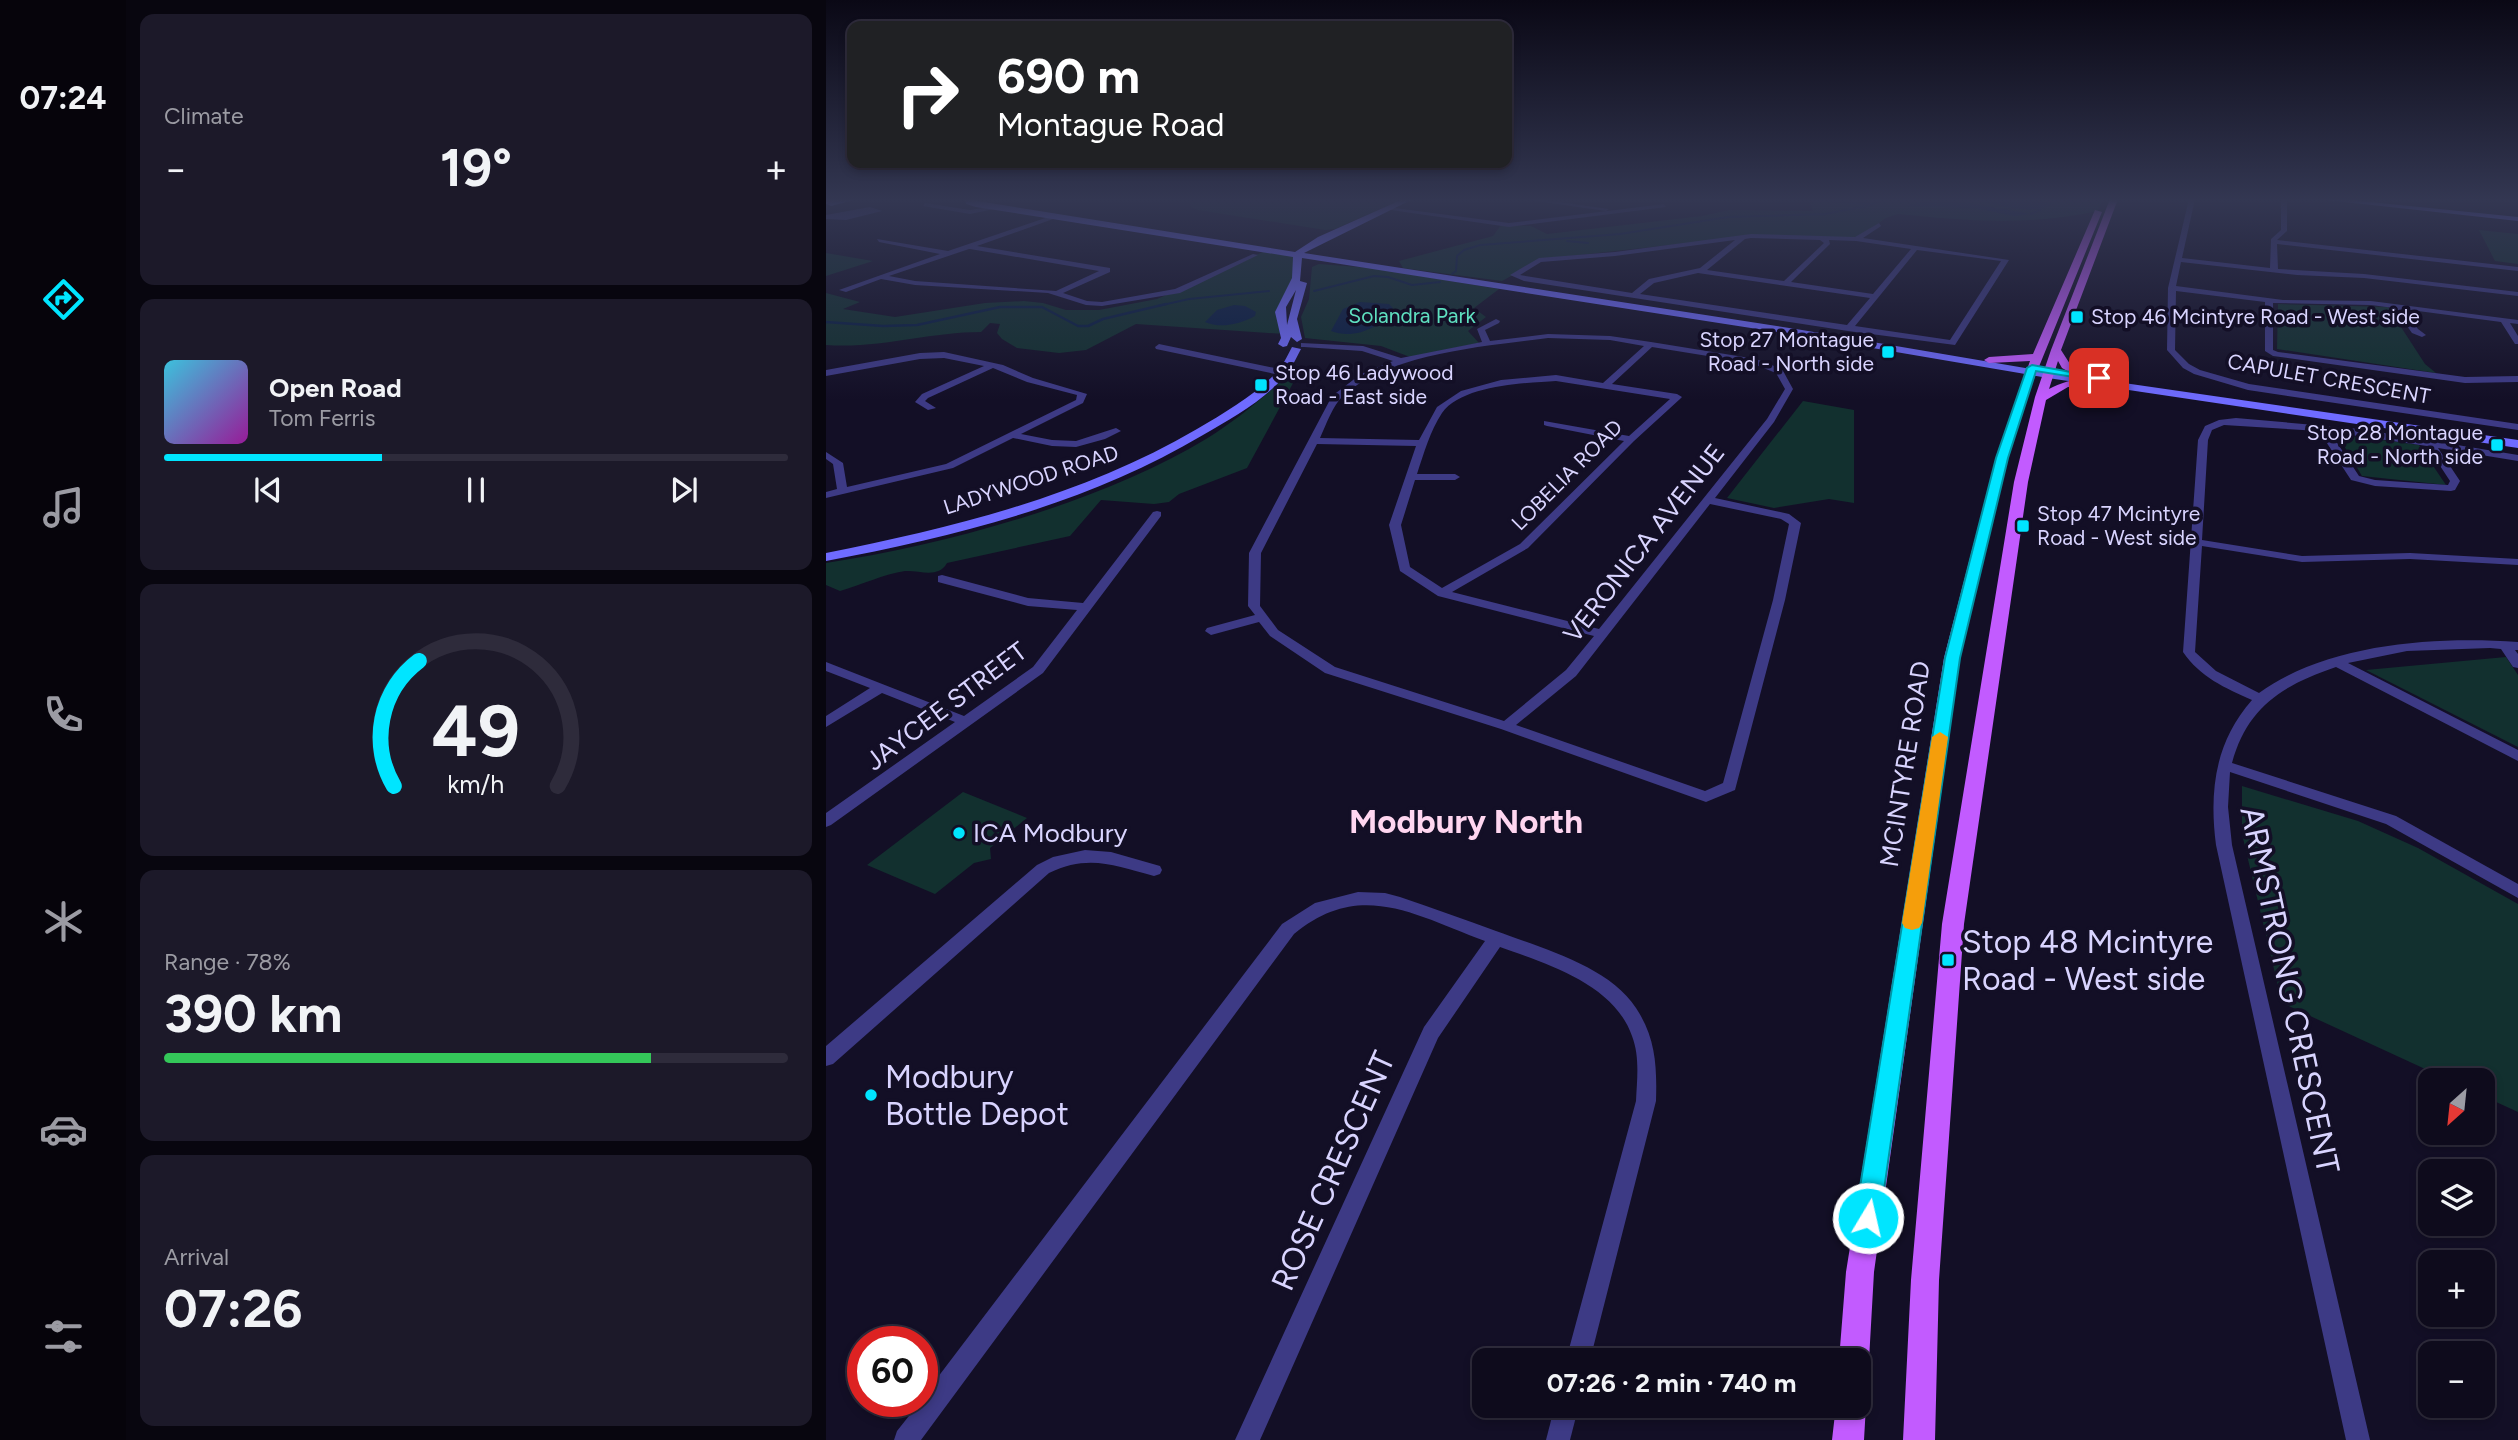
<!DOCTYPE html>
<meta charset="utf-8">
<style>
:root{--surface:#0e0b1c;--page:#1c1929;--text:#f1f3f6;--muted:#9b9ba3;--line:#2e2b3b;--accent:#00e5ff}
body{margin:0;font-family:Figtree,sans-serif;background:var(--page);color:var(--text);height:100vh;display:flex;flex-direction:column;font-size:26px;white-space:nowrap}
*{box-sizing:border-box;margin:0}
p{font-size:23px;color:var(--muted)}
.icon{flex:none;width:38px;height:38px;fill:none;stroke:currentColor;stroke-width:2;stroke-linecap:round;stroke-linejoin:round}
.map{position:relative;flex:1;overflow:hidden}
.side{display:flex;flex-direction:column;gap:14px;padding:14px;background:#08060f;width:700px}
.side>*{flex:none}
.top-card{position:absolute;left:21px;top:21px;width:665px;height:147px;border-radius:14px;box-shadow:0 4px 10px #0003,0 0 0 2px var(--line);background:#202124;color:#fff;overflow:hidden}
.needle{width:46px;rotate:207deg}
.fabs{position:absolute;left:1592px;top:1068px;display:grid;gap:14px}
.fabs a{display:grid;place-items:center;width:77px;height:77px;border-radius:14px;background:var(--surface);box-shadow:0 4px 10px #0003,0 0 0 2px var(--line);font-size:35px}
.speed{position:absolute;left:21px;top:1326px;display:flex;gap:14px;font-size:35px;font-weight:700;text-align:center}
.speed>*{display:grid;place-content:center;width:91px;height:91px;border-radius:50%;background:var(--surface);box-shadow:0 4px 10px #0003,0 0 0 2px var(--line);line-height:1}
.speed .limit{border:10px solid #d22;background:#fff;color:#111}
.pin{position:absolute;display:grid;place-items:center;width:60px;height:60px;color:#fff;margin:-30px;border-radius:14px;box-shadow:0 4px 10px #0006}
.me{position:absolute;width:77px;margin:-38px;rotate:9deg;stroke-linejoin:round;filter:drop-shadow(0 0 5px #0008)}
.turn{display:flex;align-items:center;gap:24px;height:147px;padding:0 35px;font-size:32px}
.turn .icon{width:91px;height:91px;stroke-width:2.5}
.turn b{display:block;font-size:49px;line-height:60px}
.big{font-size:52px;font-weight:700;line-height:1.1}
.side .tile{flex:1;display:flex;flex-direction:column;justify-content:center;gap:10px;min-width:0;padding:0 24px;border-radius:14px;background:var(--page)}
.side .dial{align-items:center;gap:0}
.dial svg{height:182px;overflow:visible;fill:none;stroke:var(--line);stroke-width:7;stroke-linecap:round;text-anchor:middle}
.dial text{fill:var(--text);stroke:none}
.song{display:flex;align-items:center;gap:21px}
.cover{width:84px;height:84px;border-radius:10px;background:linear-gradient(135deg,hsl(190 70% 55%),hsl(300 70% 35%))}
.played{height:7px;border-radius:4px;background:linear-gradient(90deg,var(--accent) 35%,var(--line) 35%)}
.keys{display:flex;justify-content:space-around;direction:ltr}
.heat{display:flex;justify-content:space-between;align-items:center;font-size:38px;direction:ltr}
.charge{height:10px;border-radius:5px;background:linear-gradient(90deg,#34c759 78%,var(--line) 0)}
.trip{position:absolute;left:646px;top:1348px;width:399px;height:70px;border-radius:14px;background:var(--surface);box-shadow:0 4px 10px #0003,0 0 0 2px var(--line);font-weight:700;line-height:70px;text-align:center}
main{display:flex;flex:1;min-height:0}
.tab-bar{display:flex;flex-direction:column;width:126px;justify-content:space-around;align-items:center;background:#06040b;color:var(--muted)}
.tab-bar .icon{width:49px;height:49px}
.tab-bar .current{color:var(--accent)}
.tab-bar b{font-size:32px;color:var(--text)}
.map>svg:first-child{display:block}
.green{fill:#12302f}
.water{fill:#0a1f44}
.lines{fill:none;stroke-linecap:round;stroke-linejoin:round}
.stream-far1{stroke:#0a1f44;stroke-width:2}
.stream{stroke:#0a1f44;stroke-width:2.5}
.street{fill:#3d3a85;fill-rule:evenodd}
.secondary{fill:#6f6bff;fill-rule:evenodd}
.primary{fill:#c25bff;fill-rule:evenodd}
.route{fill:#00e5ff;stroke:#0095a6;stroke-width:2}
.slow{fill:#f59e0b}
.poi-dot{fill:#00e5ff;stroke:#130f26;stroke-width:2.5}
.labels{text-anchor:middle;stroke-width:7;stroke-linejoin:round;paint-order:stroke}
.far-park-label{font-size:21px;fill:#5fe0c0;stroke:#130f26}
.far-poi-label{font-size:21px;fill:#d9d4ff;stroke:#130f26;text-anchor:start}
.far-street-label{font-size:21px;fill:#d9d4ff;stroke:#130f26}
.street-label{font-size:26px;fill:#d9d4ff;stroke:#130f26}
.poi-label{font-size:26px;fill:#d9d4ff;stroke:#130f26;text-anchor:start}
.near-poi-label{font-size:32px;fill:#d9d4ff;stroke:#130f26;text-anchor:start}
.near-street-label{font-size:32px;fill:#d9d4ff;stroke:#130f26}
.district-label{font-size:33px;font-weight:bold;fill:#ffd6f0;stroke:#130f26}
</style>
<main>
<nav class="tab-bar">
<b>07:24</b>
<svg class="icon current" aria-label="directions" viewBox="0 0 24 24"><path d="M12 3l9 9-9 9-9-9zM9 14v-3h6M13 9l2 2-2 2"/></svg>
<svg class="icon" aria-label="music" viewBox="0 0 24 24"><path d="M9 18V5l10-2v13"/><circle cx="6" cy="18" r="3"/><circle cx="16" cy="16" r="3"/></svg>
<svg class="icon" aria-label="phone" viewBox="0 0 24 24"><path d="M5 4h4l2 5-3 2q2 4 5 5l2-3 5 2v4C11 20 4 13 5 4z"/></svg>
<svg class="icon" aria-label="climate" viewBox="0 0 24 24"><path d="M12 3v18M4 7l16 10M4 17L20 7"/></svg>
<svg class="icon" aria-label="car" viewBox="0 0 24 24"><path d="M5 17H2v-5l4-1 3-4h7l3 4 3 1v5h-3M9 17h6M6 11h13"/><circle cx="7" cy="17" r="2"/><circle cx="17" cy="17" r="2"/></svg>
<svg class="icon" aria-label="filters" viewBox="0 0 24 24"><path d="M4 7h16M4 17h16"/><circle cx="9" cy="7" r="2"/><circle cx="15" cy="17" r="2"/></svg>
</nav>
<section class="side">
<div class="tile"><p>Climate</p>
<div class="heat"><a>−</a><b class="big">19°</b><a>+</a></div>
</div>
<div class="tile">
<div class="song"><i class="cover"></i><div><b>Open Road</b><p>Tom Ferris</p></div></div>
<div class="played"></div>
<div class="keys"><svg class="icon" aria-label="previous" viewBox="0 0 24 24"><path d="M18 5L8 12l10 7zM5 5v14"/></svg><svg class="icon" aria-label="pause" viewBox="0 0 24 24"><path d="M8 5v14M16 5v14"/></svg><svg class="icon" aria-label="next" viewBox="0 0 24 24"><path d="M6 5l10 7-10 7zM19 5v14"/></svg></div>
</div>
<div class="tile dial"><svg viewBox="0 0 100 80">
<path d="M14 69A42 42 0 1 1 86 69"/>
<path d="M14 69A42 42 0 0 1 25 14" stroke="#00e5ff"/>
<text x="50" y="56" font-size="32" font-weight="700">49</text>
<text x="50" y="72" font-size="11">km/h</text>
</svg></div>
<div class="tile"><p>Range · 78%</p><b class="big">390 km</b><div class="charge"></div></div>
<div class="tile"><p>Arrival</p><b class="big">07:26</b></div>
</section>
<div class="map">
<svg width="1692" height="1440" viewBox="0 0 1692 1440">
<rect width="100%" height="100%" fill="#130f26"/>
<g class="green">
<polygon points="367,199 576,199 509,229 499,230 372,210 365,207 363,202"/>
<path d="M983,199H1277L1272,211C1203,226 1140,221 1072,214L1060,218L1030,239L925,236L717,259L676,281L577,268L573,261L667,236L675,225L705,226L721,234L876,216L903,210L987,211Z"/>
<polygon points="1653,230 1692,234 1692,264 1669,261"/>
<path d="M439,251L472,255V273L456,303L459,334L310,324L260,350L233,353L191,348L176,339L171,333L174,324L164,323L155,332C102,332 54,349 0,345V293L34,302L17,309L69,317L159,303L198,301L217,303L240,310H273L331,299Z"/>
<polygon points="0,253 47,261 0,276"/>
<polygon points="493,264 545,268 673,289 648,308 660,317 642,331 653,343 584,357 555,346 479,338 475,317 483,299 486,267"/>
<polygon points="1452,304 1562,307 1599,364 1610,373 1451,349"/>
<path d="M464,373L472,374L421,468L353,494L343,502L328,504L275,500L244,536L121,563C112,579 94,570 79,571C58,574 35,585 14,591L0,585V563C120,545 276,502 380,439C411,420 438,397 464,373Z"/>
<polygon points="977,401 1028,410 1028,503 1003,499 948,508 901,498"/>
<polygon points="1511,434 1593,445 1620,485 1536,476"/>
<polygon points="1680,657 1692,675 1692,747 1540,670"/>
<polygon points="1416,786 1532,821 1592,848 1692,904 1692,1112 1657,1096 1657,1080 1623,1080 1456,1003 1416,834"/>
<polygon points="137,792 201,818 164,848 165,859 148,863 109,894 41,865"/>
</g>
<g class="water">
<path d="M1147,199H1208L1225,204C1211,217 1165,203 1147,199Z"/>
<polygon points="1096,202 1142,203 1205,214 1188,216 1149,208 1079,206"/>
<path d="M534,302L563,304L567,308C556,328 527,340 505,331L517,309Z"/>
<path d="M408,305L419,306L430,312L429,316C414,324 395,329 379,322L391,310Z"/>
</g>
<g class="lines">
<g class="stream-far1">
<polyline points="973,199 1043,204"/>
<polyline points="1205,214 1214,210"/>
<polyline points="741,241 762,243"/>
<polyline points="626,274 630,271 631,256 638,250 654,245 794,234 902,217 999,214 1041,206 1061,199"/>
<polyline points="488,291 548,276 562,277 586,285 614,282"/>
<polyline points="332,306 363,299 443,291"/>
</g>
<polyline class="stream" points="0,322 57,326 91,325 174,307 216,307 252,326 262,326 277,319 340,304"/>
<g class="street">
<polygon points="696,199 712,199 783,209 780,211"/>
<polygon points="1363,199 1369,199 1356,258 1444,268 1445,239 1455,230 1455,199 1461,199 1461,231 1451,240 1692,267 1692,271 1451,244 1452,269 1538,274 1692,292 1692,296 1538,278 1471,275 1355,262 1350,286 1457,300 1545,301 1692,320 1692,324 1684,323 1692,336 1692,344 1689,344 1675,322 1577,309 1592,329 1600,335 1596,337 1586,333 1568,308 1545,305 1447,303 1447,350 1452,352 1639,377 1692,376 1692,382 1639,383 1447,356 1439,351 1439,302 1350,291 1349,350 1363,364 1374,370 1423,384 1692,424 1692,430 1422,390 1368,374 1357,368 1341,350 1342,288"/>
<polygon points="99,203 144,210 170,206 173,208 144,214 97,206"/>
<polygon points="838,204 840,207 683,227 558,209 561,207 683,223"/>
<polygon points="44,207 56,211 20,220 0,219 0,215"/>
<path d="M228,215L230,218L151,246L284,268V272L237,293L261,301L276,302L349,289L427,254L432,255L354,293L276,306L260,305L222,293L89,285L55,279L20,292L13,290L114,254L53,242L51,239L122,251ZM143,249H144L273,271L230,291L89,281L63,276Z"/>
<path d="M1053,223L1055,226L1037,238L1183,260L1129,345L1022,331L698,281L684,275L713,258L789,252L925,234L1029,237ZM925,238L994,240L998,243L958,281L881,270L919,239ZM909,240L874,268L823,279L806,293L694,275L715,262L789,256ZM1003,240L1030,241L1085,249L1047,294L965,282L1004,244ZM1091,250L1175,261L1124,340L1029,326ZM872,273L1044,298L1021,325L814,294L828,283Z"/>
<path d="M670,319L674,321L673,323L659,330L664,341L722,334L784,336L825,342L930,359L956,369L967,389L948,422L889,498L963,514L975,523L959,600L909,790L880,802L675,729L499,673L444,636L433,622L385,635L379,631L381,628L429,615L422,606L423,553L506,396L535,374L567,361L536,351L478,347H475V343L537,346L575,358L656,342L651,329ZM722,338L784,340L818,346L777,383L730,375L675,380L635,391L611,407L593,440L494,438C500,425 507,405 517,396C563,353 661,346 722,338ZM826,347L925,363L950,373L959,389L941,419L773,629L626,592L702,548L808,441L854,399L856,397L851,394L786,384ZM730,381L844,399L803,436L718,421V425L721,426L798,441L694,544L616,588L584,567L575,525L589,480H629L634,477L629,474H591C598,453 604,431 616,413C636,385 699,383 730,381ZM491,444L590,446L563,525L574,571L612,596L768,636L740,670L678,721L509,667L452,630L434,606L435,553ZM884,504L955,519L963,524L947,600L897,783L879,791L690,725L750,676Z"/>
<polygon points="333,344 449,368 458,367 462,370 449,374 330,349 329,347"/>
<polygon points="118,352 177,365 207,378 261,394 257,403 195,434 226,440 250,441 290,428 295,431 279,439 250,447 226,446 187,438 127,468 0,498 0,492 11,489 7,464 0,459 0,452 17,463 21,487 120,464 250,400 251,395 201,382 167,368 102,398 99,401 110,408 102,410 89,402 96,394 158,366 118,358 94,359 0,376 0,370 94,353"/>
<path d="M1410,418L1534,429L1692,455V461L1612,448L1634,481L1629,490L1625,491L1549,486L1525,480L1493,431L1398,425L1386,430L1382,440L1376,540L1476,556L1584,553L1692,559V565L1584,559L1476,562L1376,546L1369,652L1390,671L1433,693C1502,643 1610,636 1692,642V650H1689L1692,654V668L1687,667L1675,649L1664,648L1581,651L1522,663L1692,750V761L1510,667C1457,685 1421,707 1406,763L1570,816L1692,884V898L1560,824L1404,772L1402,807L1406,845L1544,1440H1520L1390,845C1383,791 1389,742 1426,700C1399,688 1374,677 1357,652L1372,440L1379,426L1393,420ZM1504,432L1601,446L1624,481L1622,485L1549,480L1533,476Z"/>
<polygon points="331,511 335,512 335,516 217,673 5,825 0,827 0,813 129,722 56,693 0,727 0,716 44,688 0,671 0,662 138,716 207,667 251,610 202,606 112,582 112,576 116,575 202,598 257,603 327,512"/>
<path d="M259,850L285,852L334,866L336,870L334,874L328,876C288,865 262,854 223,873L7,1064L0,1066V1046L211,865L227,857Z"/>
<path d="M532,892L559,893L574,897C606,908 638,919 670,931C715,948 783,966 810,1008C830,1038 831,1067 830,1101L764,1360H740L810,1101C811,1079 814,1057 806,1036C788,984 721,964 674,947L612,1038L434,1440H409L598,1027L659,941C589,915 534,879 468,934L95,1440H68L71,1431L94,1402H96V1398L456,924L489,903Z"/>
<polygon points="729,1405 753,1405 744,1440 720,1440"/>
</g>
<g class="secondary">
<polygon points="19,199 32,199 5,206 1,204"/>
<path d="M139,199L469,252L492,237L577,199H587L478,253L976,330L1222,372L1692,440V448L1222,378L976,336L476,258L474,281L481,283L471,319L476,339L471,342L465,337L461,346L457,347L452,344L455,338L449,312L466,278L467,257L150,207L140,204ZM470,290L461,325L460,307Z"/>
<polygon points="1491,199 1515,199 1692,217 1692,221"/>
<path d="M466,347L475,349C470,358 466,368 459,376C437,401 405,419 377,435C261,504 131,536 0,561V553C130,527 256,496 371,429C398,413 427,396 449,374C457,366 461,356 466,347Z"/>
</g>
<g class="primary">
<polygon points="13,199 12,201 0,204 0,200"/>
<path d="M1284,199H1292L1235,350L1244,364L1261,375L1252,377L1236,368L1232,361L1223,389C1238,381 1266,373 1281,383L1275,386L1242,387L1220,400L1202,482L1138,924L1113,1280L1109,1440H1077L1085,1280L1116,924L1188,482L1209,397L1225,350Z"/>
<polygon points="1269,210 1276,212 1203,391 1182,458 1134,658 1048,1272 1043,1360 1038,1370 1032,1373 1032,1360 1013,1360 1020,1272 1118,658 1170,458 1204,361 1163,363 1158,360 1163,357 1207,354"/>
<polygon points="1032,1393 1040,1405 1038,1440 1006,1440 1010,1405 1032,1405"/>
</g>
</g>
<linearGradient id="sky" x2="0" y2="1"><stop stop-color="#0a0815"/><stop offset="0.5" stop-color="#333752"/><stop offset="1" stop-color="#333752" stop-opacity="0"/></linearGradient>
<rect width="1692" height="400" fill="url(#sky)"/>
<polygon class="route" points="1206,365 1278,378 1273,381 1210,371 1182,458 1134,658 1054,1218 1050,1227 1042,1230 1033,1227 1029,1218 1119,658 1170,458 1201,368"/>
<polygon class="slow" points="1114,732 1122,737 1096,923 1093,928 1086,930 1079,928 1076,923 1106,737"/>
<g class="poi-dot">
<rect x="1244" y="310" width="14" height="14" rx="3.5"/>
<rect x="1055" y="345" width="14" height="14" rx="3.5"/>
<rect x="428" y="378" width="14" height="14" rx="3.5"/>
<rect x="1664" y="438" width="14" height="14" rx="3.5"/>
<rect x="1190" y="519" width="14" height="14" rx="3.5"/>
<circle cx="133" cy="833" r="7"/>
<rect x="1115" y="953" width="14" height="14" rx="3.5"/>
<circle cx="45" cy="1095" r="7"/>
</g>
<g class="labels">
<g class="far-park-label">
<text x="586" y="323">Solandra Park</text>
</g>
<g class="far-poi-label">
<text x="1265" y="324">Stop 46 Mcintyre Road - West side</text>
<text x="1048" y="347" text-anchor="end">Stop 27 Montague<tspan x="1048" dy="24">Road - North side</tspan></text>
<text x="449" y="380">Stop 46 Ladywood<tspan x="449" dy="24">Road - East side</tspan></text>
<text x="1657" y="440" text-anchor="end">Stop 28 Montague<tspan x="1657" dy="24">Road - North side</tspan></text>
<text x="1211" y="521">Stop 47 Mcintyre<tspan x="1211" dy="24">Road - West side</tspan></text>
</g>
<g class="far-street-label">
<text transform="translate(1503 379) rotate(10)" y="7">CAPULET CRESCENT</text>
<text transform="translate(741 475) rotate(-45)" y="7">LOBELIA ROAD</text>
<text transform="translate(205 480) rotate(-18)" y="7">LADYWOOD ROAD</text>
</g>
<g class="street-label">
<text transform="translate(818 543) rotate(-52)" y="9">VERONICA AVENUE</text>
<text transform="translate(120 706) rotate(-37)" y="9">JAYCEE STREET</text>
<text transform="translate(1079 764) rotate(-81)" y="9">MCINTYRE ROAD</text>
</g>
<g class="poi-label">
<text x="147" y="842">ICA Modbury</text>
</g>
<g class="near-poi-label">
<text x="1136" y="953">Stop 48 Mcintyre<tspan x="1136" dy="37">Road - West side</tspan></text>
<text x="59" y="1088">Modbury<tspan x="59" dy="37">Bottle Depot</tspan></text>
</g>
<g class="near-street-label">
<text transform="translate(1464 990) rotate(78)" y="11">ARMSTRONG CRESCENT</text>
<text transform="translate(507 1171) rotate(-66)" y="11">ROSE CRESCENT</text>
</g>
<g class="district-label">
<text x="640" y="833">Modbury North</text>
</g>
</g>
</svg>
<div class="fabs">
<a><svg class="needle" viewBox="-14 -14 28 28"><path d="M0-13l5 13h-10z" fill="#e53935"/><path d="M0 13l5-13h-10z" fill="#9b9ba3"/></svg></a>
<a><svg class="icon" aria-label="layers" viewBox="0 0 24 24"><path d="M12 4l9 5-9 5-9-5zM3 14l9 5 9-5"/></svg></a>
<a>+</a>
<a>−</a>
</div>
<div class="speed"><div class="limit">60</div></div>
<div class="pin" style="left:1273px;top:378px;background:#d93025"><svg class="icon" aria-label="arrive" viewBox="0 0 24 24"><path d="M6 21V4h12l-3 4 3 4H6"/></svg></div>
<svg class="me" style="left:1042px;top:1218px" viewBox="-20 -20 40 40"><circle r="17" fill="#00e5ff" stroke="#fff" stroke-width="3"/><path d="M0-11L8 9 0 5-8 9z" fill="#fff"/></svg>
<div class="trip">07:26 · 2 min · 740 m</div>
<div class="top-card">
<div class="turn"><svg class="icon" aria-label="right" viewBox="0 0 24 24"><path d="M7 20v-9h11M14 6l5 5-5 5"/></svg><div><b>690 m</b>Montague Road</div></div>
</div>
</div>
</main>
